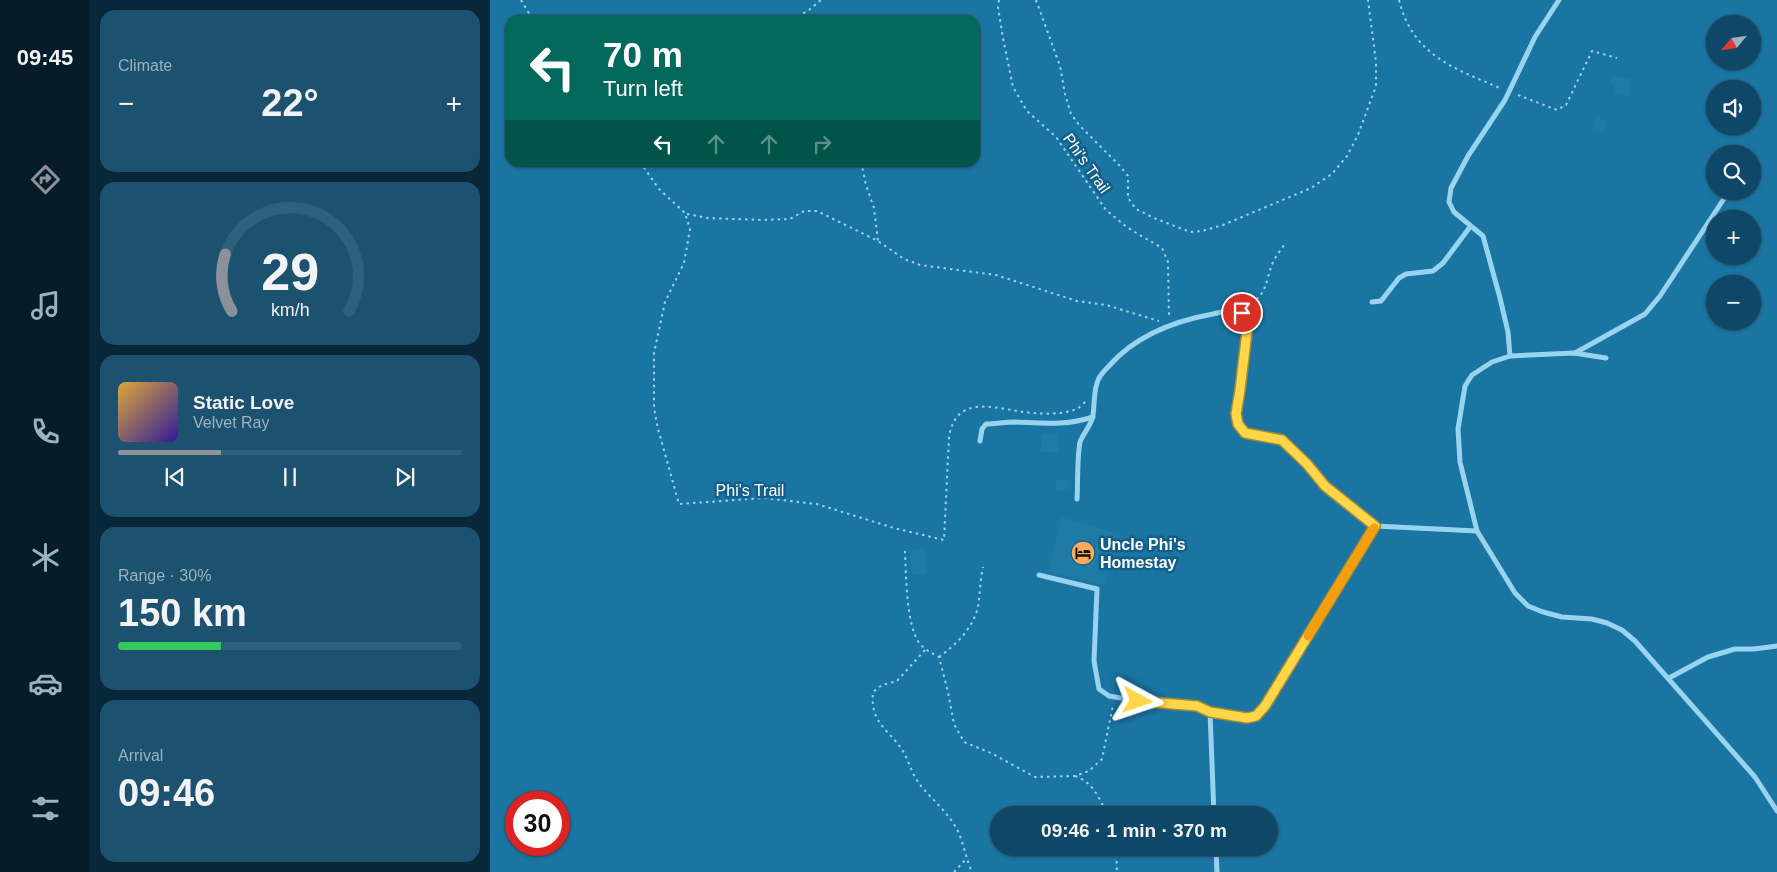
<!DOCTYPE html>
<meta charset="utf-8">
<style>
:root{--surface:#0e4767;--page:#1c5170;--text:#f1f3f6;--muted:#9bb2c0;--line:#2e5f7b;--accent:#8c9099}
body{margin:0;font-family:Helvetica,sans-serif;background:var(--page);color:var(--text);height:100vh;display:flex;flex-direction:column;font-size:19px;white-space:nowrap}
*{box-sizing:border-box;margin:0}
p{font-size:16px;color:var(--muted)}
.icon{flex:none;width:28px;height:28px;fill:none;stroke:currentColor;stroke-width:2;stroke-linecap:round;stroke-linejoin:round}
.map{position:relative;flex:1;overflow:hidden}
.sheet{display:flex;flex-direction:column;gap:10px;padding:10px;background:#082739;width:400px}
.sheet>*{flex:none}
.guide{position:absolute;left:15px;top:15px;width:475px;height:152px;border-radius:15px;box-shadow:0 1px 4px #0004,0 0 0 1px var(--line);background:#00695c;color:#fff;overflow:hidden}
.needle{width:32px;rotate:241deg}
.fabs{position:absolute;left:1216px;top:15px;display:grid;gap:10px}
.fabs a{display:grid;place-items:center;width:55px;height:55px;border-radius:50%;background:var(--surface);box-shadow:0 1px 4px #0004,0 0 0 1px var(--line);font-size:25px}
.speed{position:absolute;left:15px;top:791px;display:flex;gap:10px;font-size:25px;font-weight:700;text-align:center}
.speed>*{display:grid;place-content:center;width:65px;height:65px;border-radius:50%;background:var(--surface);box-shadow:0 1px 4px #0004,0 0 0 1px var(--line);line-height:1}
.speed .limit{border:8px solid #d22;background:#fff;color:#111}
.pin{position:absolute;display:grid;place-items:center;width:42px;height:42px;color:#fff;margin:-21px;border:2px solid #fff;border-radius:50%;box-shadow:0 1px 5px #0007}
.me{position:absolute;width:55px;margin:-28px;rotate:95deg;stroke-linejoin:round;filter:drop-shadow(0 0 4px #0008)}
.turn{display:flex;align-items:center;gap:18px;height:105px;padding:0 15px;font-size:22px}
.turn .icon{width:65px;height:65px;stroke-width:2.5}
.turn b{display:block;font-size:35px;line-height:42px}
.lanes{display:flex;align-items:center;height:48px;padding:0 15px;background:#0003;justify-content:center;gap:25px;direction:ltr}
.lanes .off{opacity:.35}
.big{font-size:38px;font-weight:700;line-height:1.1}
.sheet .widget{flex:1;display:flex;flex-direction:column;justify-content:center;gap:8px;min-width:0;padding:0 18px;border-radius:15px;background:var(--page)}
.sheet .dial{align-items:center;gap:0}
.dial svg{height:130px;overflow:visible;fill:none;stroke:var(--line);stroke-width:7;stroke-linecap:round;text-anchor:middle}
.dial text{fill:var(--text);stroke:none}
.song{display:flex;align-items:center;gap:15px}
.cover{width:60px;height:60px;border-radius:8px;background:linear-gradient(135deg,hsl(40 70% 55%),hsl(250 70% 35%))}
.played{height:5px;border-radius:2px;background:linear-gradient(90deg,var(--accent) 30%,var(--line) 30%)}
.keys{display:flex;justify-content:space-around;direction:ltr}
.heat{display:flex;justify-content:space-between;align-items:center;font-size:28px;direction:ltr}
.charge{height:8px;border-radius:4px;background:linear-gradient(90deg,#34c759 30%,var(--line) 0)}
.trip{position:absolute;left:500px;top:806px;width:288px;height:50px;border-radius:25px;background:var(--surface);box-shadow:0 1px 4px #0004,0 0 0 1px var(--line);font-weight:700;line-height:50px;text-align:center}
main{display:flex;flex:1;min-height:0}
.dock{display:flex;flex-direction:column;width:90px;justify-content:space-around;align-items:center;background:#061c29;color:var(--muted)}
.dock .icon{width:35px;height:35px}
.dock .selected{color:var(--accent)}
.dock b{font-size:22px;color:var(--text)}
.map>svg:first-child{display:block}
.green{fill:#1a75a3;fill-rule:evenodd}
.building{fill:#207aa8}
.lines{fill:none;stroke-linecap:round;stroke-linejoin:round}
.path{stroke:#98d3f0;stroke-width:2;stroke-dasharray:2.5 4;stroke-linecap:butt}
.street{stroke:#98d3f0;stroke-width:5}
.route-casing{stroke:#a68a30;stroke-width:12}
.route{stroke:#ffd54a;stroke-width:9}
.slow{stroke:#f59e0b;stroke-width:9}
.labels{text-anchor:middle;stroke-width:5;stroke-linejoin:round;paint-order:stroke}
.street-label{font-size:16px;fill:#fff;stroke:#125f89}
.poi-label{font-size:16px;font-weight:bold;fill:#fff;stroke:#125f89;text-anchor:start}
</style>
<main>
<nav class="dock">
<b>09:45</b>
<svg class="icon selected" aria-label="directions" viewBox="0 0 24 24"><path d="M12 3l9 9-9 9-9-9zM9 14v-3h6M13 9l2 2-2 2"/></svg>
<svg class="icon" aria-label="music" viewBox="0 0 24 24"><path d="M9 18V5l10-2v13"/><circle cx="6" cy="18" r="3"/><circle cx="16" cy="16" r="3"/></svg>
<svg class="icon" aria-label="phone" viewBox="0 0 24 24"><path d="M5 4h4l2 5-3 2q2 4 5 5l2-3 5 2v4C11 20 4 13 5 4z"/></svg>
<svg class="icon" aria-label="climate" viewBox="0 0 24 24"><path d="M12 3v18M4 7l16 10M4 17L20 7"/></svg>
<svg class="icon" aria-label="car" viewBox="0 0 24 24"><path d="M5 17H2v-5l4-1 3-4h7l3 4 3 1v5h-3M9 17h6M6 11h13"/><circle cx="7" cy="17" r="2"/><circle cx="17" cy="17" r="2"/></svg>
<svg class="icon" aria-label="filters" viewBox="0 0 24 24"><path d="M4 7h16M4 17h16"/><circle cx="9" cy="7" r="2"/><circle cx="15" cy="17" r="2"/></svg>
</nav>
<section class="sheet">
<div class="widget"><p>Climate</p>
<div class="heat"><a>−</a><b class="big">22°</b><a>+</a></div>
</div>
<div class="widget dial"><svg viewBox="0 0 100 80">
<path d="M14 69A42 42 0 1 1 86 69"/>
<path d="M14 69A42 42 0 0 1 10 34" stroke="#8c9099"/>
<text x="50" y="56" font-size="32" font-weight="700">29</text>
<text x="50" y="72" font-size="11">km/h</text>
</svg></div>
<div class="widget">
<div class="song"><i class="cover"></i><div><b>Static Love</b><p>Velvet Ray</p></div></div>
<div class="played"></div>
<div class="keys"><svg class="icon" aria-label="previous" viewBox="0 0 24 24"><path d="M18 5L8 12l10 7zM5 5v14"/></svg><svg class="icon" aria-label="pause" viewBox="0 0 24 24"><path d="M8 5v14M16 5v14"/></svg><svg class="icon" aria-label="next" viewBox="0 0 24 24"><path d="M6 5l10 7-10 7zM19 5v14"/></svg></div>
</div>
<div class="widget"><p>Range · 30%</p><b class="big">150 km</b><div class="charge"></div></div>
<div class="widget"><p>Arrival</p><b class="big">09:46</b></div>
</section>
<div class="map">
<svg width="1287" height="872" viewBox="0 0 1287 872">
<rect width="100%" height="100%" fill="#125f89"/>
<path class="green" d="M0,0H1287V872H0ZM20,20H485V162H20ZM1225,24H1262V61H1225ZM1225,89H1262V126H1225ZM1225,154H1262V191H1225ZM1225,219H1262V256H1225ZM1225,284H1262V321H1225ZM26,802H69V845H26ZM509,815H779V848H509Z"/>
<g class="building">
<polygon points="1123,75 1142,80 1139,97 1125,94 1125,85 1120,84"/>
<polygon points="1106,116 1117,122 1114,133 1102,131"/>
<polygon points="551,434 568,434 569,452 551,452"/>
<polygon points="578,479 579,489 566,491 566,480"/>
<polygon points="571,517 631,534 614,585 558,572"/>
<polygon points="434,549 437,573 422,575 419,551"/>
</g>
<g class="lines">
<g class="path">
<polyline points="31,0 43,20"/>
<polyline points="509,0 508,7 513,38 523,87 537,111 566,137 616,210 638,228 672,248 678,262 679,318"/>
<polyline points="546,0 570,66 575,94 581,114 589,125 630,166 638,176 638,198 646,209 664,218 700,232 712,231 733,225 821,188 842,174 857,156 868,135 886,86 886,62 878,0"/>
<path d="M909,0C923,56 964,68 1012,89"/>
<polyline points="302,20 319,10 331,0"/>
<polyline points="1028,95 1067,110 1076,105 1102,51 1127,58"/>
<polyline points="143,162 148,162"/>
<path d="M150,162L169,189L195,213L200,229L194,263L175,302L164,353V408L168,429L189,504L274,498L327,504L404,528L454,540L459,437C466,394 504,408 534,412C550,414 569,415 584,410C589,409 593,404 596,401"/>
<polyline points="371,162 376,185 384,208 388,241"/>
<polyline points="197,214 218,218 273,220 300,219 314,211 327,211 388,241 414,259 430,265 506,275 587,301 616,305 669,321"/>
<path d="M756,307C779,293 774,284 783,262C786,256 791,250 794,245"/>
<path d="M415,551C416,574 416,627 430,644C435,650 442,653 449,657L458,692L464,724L474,742L501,753L545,777L585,776L599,771L612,759L623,705"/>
<path d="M435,650L407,681L392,685L383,692C380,721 396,728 411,748C418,758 421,772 428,782C439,797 455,809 465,826C474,841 475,857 482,872"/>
<path d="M449,657C466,645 483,628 488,607C490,594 490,581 493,567"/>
<path d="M585,776C603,782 610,799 617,815"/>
<polyline points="626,848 627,872"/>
<polyline points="464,872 476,859"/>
</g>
<g class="street">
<polyline points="882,302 891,301 909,278 916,274 943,271 953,263 980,227"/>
<polyline points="1085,353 1155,314 1170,296 1239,191"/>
<polyline points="1020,356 1018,332 1010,298 993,236 964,212 959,202 961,188 978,156 1015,100 1045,37 1069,0"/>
<polyline points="1116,358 1084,353 1020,356 1002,362 982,375 975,386 968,429 970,462 987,531 1025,593 1038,606 1053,612 1072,617 1102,619 1117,623 1132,630 1145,641 1265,777 1287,811"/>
<path d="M490,441L492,429L496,424C505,424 515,422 524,422C553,423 575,426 603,417"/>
<path d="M587,499C588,483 587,457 590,442C593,433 602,425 603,415C605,401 603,390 609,378C612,373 616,369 619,366C646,335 684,321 723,314C737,311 753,305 758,323L751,390L746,414L748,425L755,433L792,440L817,464L835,485L885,526"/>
<polyline points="549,575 607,589 604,661 609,689 619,696 648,701 707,706 720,712 757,718 766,715 775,706 885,526 987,531"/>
<polyline points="1179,678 1218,657 1245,649 1264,649 1287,646"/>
<polyline points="720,712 724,815"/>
<polyline points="726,848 727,872"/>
</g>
</g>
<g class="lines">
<g class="route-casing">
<polyline id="route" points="648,701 707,706 720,712 757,718 766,716 775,706 885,526 835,486 817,464 792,440 755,433 748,424 746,414 750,390 758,323 756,316 752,313"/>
</g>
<use href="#route" class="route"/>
<polyline class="slow" points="818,636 884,528"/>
</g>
<defs>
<g id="hotel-disc" transform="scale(1.25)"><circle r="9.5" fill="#ffab57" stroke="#125f89"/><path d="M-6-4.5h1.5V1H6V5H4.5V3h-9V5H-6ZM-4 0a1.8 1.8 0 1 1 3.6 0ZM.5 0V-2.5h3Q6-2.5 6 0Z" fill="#111"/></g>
</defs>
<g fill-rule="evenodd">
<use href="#hotel-disc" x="593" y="553"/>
</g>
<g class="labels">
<g class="street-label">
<text transform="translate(597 163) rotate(55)" y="6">Phi's Trail</text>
<text x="260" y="496">Phi's Trail</text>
</g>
<g class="poi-label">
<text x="610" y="550">Uncle Phi's<tspan x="610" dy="18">Homestay</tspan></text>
</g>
</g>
</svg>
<div class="fabs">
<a><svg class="needle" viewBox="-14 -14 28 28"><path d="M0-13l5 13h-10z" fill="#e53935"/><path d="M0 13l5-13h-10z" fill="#9bb2c0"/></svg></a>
<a><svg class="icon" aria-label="sound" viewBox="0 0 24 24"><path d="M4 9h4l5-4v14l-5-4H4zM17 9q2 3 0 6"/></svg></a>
<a><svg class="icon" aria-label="search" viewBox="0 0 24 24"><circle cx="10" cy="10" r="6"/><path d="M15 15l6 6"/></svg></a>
<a>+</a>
<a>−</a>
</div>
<div class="speed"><div class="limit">30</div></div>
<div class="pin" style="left:752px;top:313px;background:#d93025"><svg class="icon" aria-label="arrive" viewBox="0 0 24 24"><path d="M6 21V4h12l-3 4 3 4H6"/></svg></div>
<svg class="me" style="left:648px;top:701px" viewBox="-20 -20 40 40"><path d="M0-17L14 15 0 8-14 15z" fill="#ffd54a" stroke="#fff" stroke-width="4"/></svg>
<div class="trip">09:46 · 1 min · 370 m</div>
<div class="guide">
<div class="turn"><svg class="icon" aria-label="left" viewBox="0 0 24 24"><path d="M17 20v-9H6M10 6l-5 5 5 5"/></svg><div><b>70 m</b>Turn left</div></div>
<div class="lanes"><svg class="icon" aria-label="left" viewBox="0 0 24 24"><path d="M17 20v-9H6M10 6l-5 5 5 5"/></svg><svg class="icon off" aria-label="ahead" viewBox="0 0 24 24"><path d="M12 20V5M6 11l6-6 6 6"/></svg><svg class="icon off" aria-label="ahead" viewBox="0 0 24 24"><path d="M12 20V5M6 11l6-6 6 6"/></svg><svg class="icon off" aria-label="right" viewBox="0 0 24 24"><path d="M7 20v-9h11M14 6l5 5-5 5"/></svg></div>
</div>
</div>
</main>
